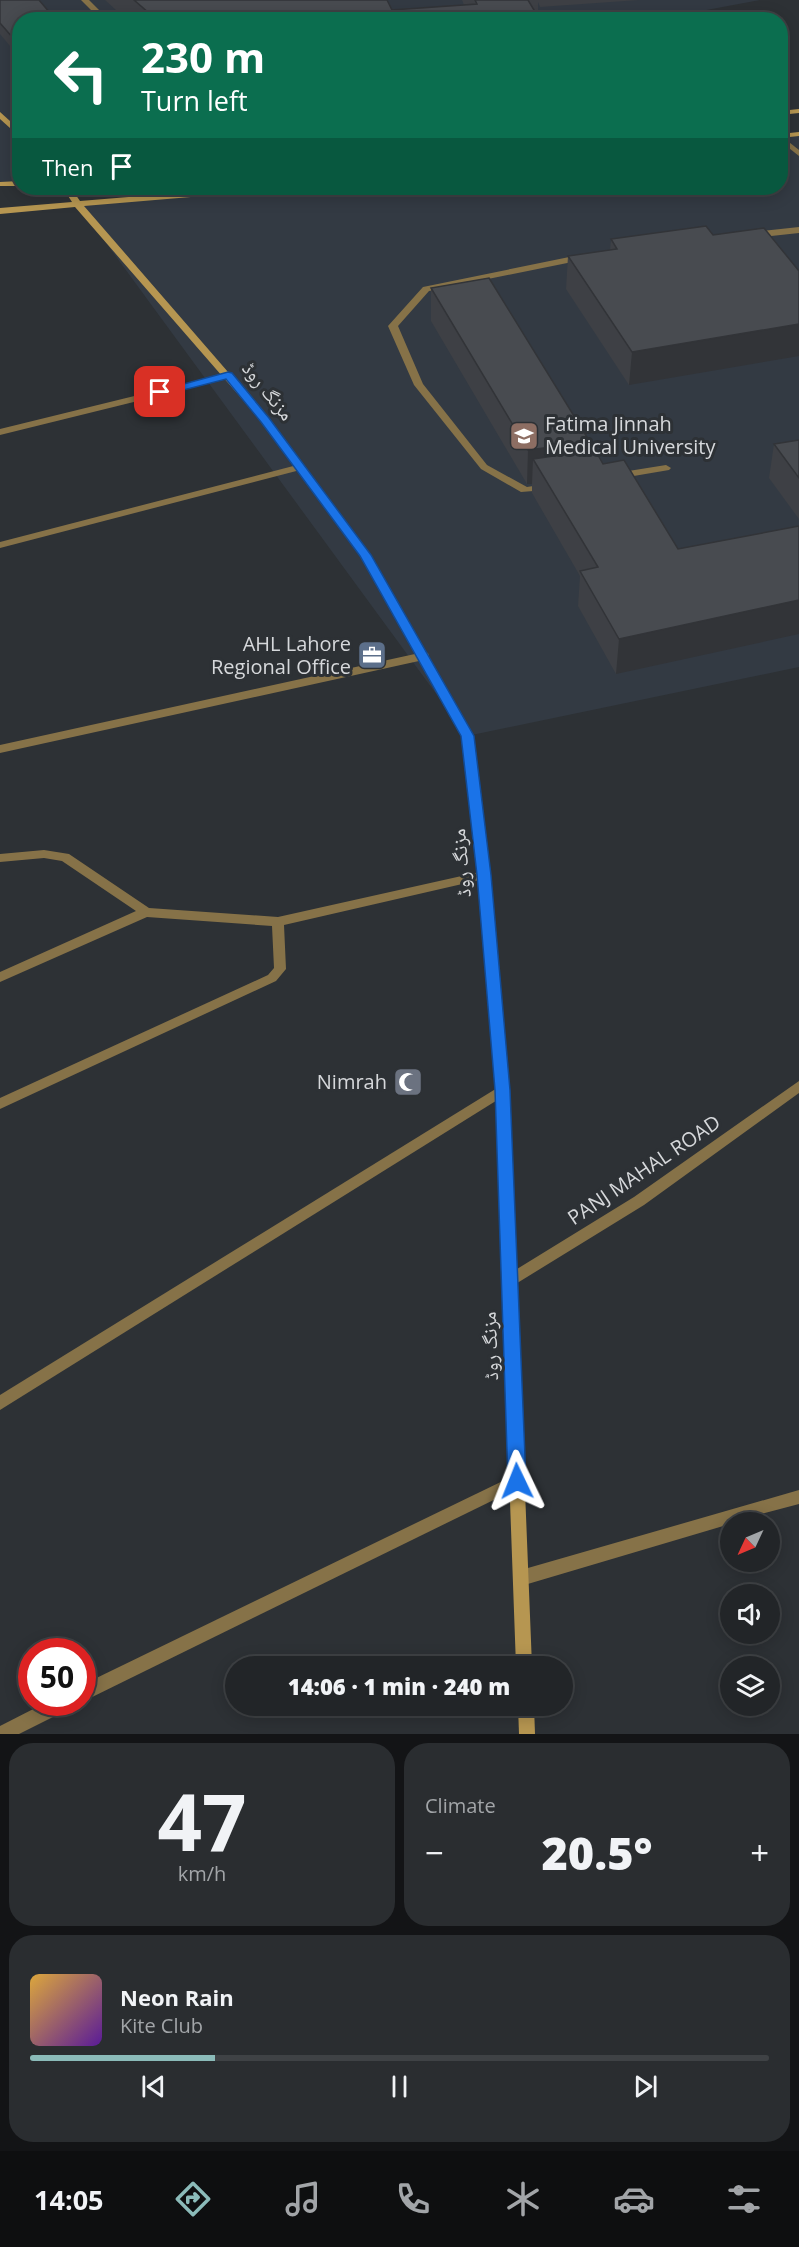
<!DOCTYPE html>
<meta charset="utf-8">
<style>
:root{--surface:#222528;--page:#2a2d30;--text:#f1f3f6;--muted:#a2a5a8;--line:#3f4245;--accent:#8bbbb9}
body{margin:0;font-family:"Open Sans","Noto Naskh Arabic",sans-serif;background:var(--page);color:var(--text);height:100vh;display:flex;flex-direction:column;font-size:22px;white-space:nowrap}
*{box-sizing:border-box;margin:0}
p{font-size:20px;color:var(--muted)}
.icon{flex:none;width:33px;height:33px;fill:none;stroke:currentColor;stroke-width:2;stroke-linecap:round;stroke-linejoin:round}
.map{position:relative;height:1734px;overflow:hidden}
.drawer{display:flex;flex-direction:column;gap:9px;padding:9px;background:#131416;flex:1}
.drawer>*{flex:none}
.top-card{position:absolute;left:12px;top:12px;width:776px;height:183px;border-radius:24px;box-shadow:0 3px 15px #0003,0 0 0 2px var(--line);background:#0b6e4f;color:#fff;overflow:hidden}
.needle{width:39px;rotate:226deg}
.tools{position:absolute;left:720px;top:1512px;display:grid;gap:12px}
.tools a{display:grid;place-items:center;width:60px;height:60px;border-radius:50%;background:var(--surface);box-shadow:0 3px 15px #0003,0 0 0 2px var(--line);font-size:30px}
.speed{position:absolute;left:18px;top:1638px;display:flex;gap:12px;font-size:30px;font-weight:700;text-align:center}
.speed>*{display:grid;place-content:center;width:78px;height:78px;border-radius:50%;background:var(--surface);box-shadow:0 3px 15px #0003,0 0 0 2px var(--line);line-height:1}
.speed .limit{border:9px solid #d22;background:#fff;color:#111}
.pin{position:absolute;display:grid;place-items:center;width:51px;height:51px;color:#fff;margin:-26px;border-radius:12px;box-shadow:0 3px 9px #0006}
.me{position:absolute;width:66px;margin:-33px;rotate:358deg;stroke-linejoin:round;filter:drop-shadow(0 0 4px #0008)}
.turn{display:flex;align-items:center;gap:21px;height:126px;padding:0 30px;font-size:27px}
.turn .icon{width:78px;height:78px;stroke-width:2.5}
.turn b{display:block;font-size:42px;line-height:51px}
.then{display:flex;align-items:center;height:57px;padding:0 30px;background:#0003;gap:12px;font-size:22px}
.big{font-size:45px;font-weight:800;line-height:1.1}
.drawer .widget{flex:1;display:flex;flex-direction:column;justify-content:center;gap:9px;min-width:0;padding:0 21px;border-radius:24px;background:var(--page)}
.drawer .dial{align-items:center;gap:0}
.dial b{font-size:78px;line-height:1}
.song{display:flex;align-items:center;gap:18px}
.cover{width:72px;height:72px;border-radius:9px;background:linear-gradient(135deg,hsl(40 70% 55%),hsl(270 70% 35%))}
.played{height:6px;border-radius:3px;background:linear-gradient(90deg,var(--accent) 25%,var(--line) 25%)}
.keys{display:flex;justify-content:space-around;direction:ltr}
.heat{display:flex;justify-content:space-between;align-items:center;font-size:33px;direction:ltr}
.drawer .tiles{flex:1;display:grid;gap:9px;grid-template-columns:1fr 1fr}
.widget:last-child{grid-column:span 2}
.trip{position:absolute;left:225px;top:1656px;width:348px;height:60px;border-radius:30px;background:var(--surface);box-shadow:0 3px 15px #0003,0 0 0 2px var(--line);font-weight:800;line-height:60px;text-align:center}
.dock{display:flex;height:96px;justify-content:space-around;align-items:center;background:#0e0f10;color:var(--muted)}
.dock .icon{width:42px;height:42px}
.dock .current{color:var(--accent)}
.dock b{font-size:27px;color:var(--text)}
.map>svg:first-child{display:block}
.built{fill:#333a43}
.lines{fill:none;stroke-linecap:round;stroke-linejoin:round}
.service{fill:#867248;fill-rule:evenodd}
.minor{fill:#867248;fill-rule:evenodd}
.secondary{fill:#b69651;fill-rule:evenodd}
.wall{fill:#3e4045}
.shaded-wall{fill:#323438}
.building{fill:#484b50;stroke:#323438;stroke-width:1.5}
.route{fill:#1a73e8;stroke:#114b97;stroke-width:1.5}
.labels{text-anchor:middle;stroke-width:6;stroke-linejoin:round;paint-order:stroke}
.street-label{font-size:20px;fill:#d6d8db;stroke:#2d3135}
.poi-label{font-size:20px;fill:#d6d8db;stroke:#2d3135;text-anchor:end}
</style>
<div class="map">
<svg width="799" height="1734" viewBox="0 0 799 1734">
<rect width="100%" height="100%" fill="#2d3135"/>
<g class="built">
<polygon points="0,0 760,0 653,20 20,20 19,183 0,184"/>
<polygon points="799,134 799,667 467,736 79,206 261,188 780,188 780,136"/>
</g>
<g class="lines">
<g class="service">
<polygon points="81,0 89,0 109,20 101,20"/>
<polygon points="780,135 799,150 799,156 780,141"/>
<polygon points="799,227 799,233 752,238 748,235 752,232"/>
<polygon points="584,254 588,257 587,259 429,291 398,326 423,384 487,465 527,487 546,484 551,487 546,490 521,492 481,469 414,385 388,326 423,287"/>
<polygon points="666,465 671,468 669,470 616,479 611,476 616,473"/>
<polygon points="502,1085 507,1086 509,1090 507,1094 0,1410 0,1395"/>
<polygon points="517,1474 522,1476 525,1481 522,1486 82,1702 82,1685"/>
<polygon points="47,1702 73,1702 71,1708 19,1734 0,1734 0,1726"/>
</g>
<g class="minor">
<polygon points="228,373 231,374 231,378 0,435 0,429"/>
<polygon points="301,464 304,465 304,469 0,548 0,542"/>
<polygon points="424,652 428,653 429,656 428,659 0,753 0,745"/>
<polygon points="44,850 69,854 149,908 278,917 484,871 490,875 484,879 284,925 286,969 276,981 0,1109 0,1098 268,975 274,968 272,926 147,917 0,982 0,972 136,911 62,861 44,858 0,862 0,854"/>
<polygon points="799,1081 799,1093 644,1205 514,1285 509,1287 504,1285 502,1281 504,1277 634,1197"/>
<polygon points="799,1490 799,1504 730,1522 730,1524 521,1586 515,1583 513,1578 515,1573 521,1570"/>
</g>
<g class="secondary">
<polygon points="799,109 799,113 780,115 780,111"/>
<polygon points="0,112 20,130 20,137 0,119"/>
<polygon points="799,132 799,136 780,138 780,134"/>
<polygon points="20,181 20,186 0,186 0,182"/>
<polygon points="63,188 71,188 80,201 238,188 265,188 261,191 84,206 268,418 369,553 473,736 490,875 509,1090 532,1666 516,1666 495,1090 478,875 461,736 360,556 262,422 75,207 0,214 0,208 72,202"/>
<polygon points="518,1706 534,1706 535,1734 519,1734"/>
</g>
</g>
<g class="wall">
<polygon points="0,0 20,20 20,58 0,34"/>
<polygon points="105,0 387,0 392,10 464,5 462,0 639,0 540,7 538,2 538,16 540,20 127,20"/>
<polygon points="706,226 629,385 566,289 568,256 610,250 611,239"/>
<polygon points="431,288 590,442 589,451 603,464 678,549 616,674 578,606 580,576 532,493 532,484 527,484 431,321"/>
<polygon points="799,440 799,519 769,478 774,444"/>
</g>
<g class="shaded-wall">
<polygon points="799,324 799,356 629,385 632,352"/>
<polygon points="590,442 587,476 533,459 532,484 527,484 528,450"/>
<polygon points="799,600 799,634 616,674 619,639"/>
</g>
<g class="building">
<polygon points="0,0 39,0 56,20 20,20 20,46 0,23"/>
<polygon points="134,0 387,0 392,10 477,4 475,0 528,0 540,20 157,20"/>
<polygon points="706,226 713,235 764,228 799,271 799,324 632,352 568,256 617,249 611,239"/>
<polygon points="489,278 590,442 528,450 431,288"/>
<polygon points="799,440 799,478 774,444"/>
<polygon points="595,450 603,464 624,460 678,549 799,526 799,600 619,639 580,571 598,567 533,459"/>
</g>
<polygon class="route" points="228,372 232,373 269,418 371,555 474,736 491,875 510,1090 526,1481 523,1487 517,1489 511,1487 508,1481 495,1090 477,875 461,736 360,556 261,422 226,379 160,396 154,392"/>
<defs>
<g id="university-square" transform="scale(1.5)"><rect x="-9" y="-9" width="18" height="18" rx="4" fill="#8d6e63" stroke="#2d3135"/><path d="M0-5L7-2L0 1L-7-2ZM-4 1L0 2.5L4 1V4Q0 6-4 4Z" fill="#fff"/></g>
<g id="office-square" transform="scale(1.5)"><rect x="-9" y="-9" width="18" height="18" rx="4" fill="#5c6f8a" stroke="#2d3135"/><path d="M-6-3h4V-5.5h4V-3h4V5H-6ZM-1-4.5V-3h2v-1.5ZM-6 0V1H6V0Z" fill="#fff"/></g>
<g id="mosque-square" transform="scale(1.5)"><rect x="-9" y="-9" width="18" height="18" rx="4" fill="#6b7280" stroke="#2d3135"/><path d="M3.5-4.9A6 6 0 1 0 3.5 4.9A5 5 0 1 1 3.5-4.9Z" fill="#fff"/></g>
</defs>
<g fill-rule="evenodd">
<use href="#university-square" x="524" y="436"/>
<use href="#office-square" x="372" y="655"/>
<use href="#mosque-square" x="408" y="1082"/>
</g>
<g class="labels">
<g class="street-label">
<text transform="translate(268 391) rotate(51)" y="7">مزنگ روڈ</text>
<text transform="translate(461 863) rotate(-95)" y="7">مزنگ روڈ</text>
<text transform="translate(644 1170) rotate(-34)" y="7">PANJ MAHAL ROAD</text>
<text transform="translate(490 1346) rotate(-92)" y="7">مزنگ روڈ</text>
</g>
<g class="poi-label">
<text x="545" y="431" text-anchor="start">Fatima Jinnah<tspan x="545" dy="23">Medical University</tspan></text>
<text x="351" y="651">AHL Lahore<tspan x="351" dy="23">Regional Office</tspan></text>
<text x="387" y="1089">Nimrah</text>
</g>
</g>
</svg>
<div class="tools">
<a><svg class="needle" viewBox="-14 -14 28 28"><path d="M0-13l5 13h-10z" fill="#e53935"/><path d="M0 13l5-13h-10z" fill="#a2a5a8"/></svg></a>
<a><svg class="icon" aria-label="sound" viewBox="0 0 24 24"><path d="M4 9h4l5-4v14l-5-4H4zM17 9q2 3 0 6"/></svg></a>
<a><svg class="icon" aria-label="layers" viewBox="0 0 24 24"><path d="M12 4l9 5-9 5-9-5zM3 14l9 5 9-5"/></svg></a>
</div>
<div class="speed"><div class="limit">50</div></div>
<div class="pin" style="left:160px;top:392px;background:#d93025"><svg class="icon" aria-label="arrive" viewBox="0 0 24 24"><path d="M6 21V4h12l-3 4 3 4H6"/></svg></div>
<svg class="me" style="left:517px;top:1481px" viewBox="-20 -20 40 40"><path d="M0-17L14 15 0 8-14 15z" fill="#1a73e8" stroke="#fff" stroke-width="4"/></svg>
<div class="trip">14:06 · 1 min · 240 m</div>
<div class="top-card">
<div class="turn"><svg class="icon" aria-label="left" viewBox="0 0 24 24"><path d="M17 20v-9H6M10 6l-5 5 5 5"/></svg><div><b>230 m</b>Turn left</div></div>
<div class="then">Then<svg class="icon" aria-label="arrive" viewBox="0 0 24 24"><path d="M6 21V4h12l-3 4 3 4H6"/></svg></div>
</div>
</div>
<section class="drawer">
<div class="tiles">
<div class="widget dial"><b>47</b><p>km/h</p></div>
<div class="widget"><p>Climate</p>
<div class="heat"><a>−</a><b class="big">20.5°</b><a>+</a></div>
</div>
<div class="widget">
<div class="song"><i class="cover"></i><div><b>Neon Rain</b><p>Kite Club</p></div></div>
<div class="played"></div>
<div class="keys"><svg class="icon" aria-label="previous" viewBox="0 0 24 24"><path d="M18 5L8 12l10 7zM5 5v14"/></svg><svg class="icon" aria-label="pause" viewBox="0 0 24 24"><path d="M8 5v14M16 5v14"/></svg><svg class="icon" aria-label="next" viewBox="0 0 24 24"><path d="M6 5l10 7-10 7zM19 5v14"/></svg></div>
</div>
</div>
</section>
<nav class="dock">
<b>14:05</b>
<svg class="icon current" aria-label="directions" viewBox="0 0 24 24"><path d="M12 3l9 9-9 9-9-9zM9 14v-3h6M13 9l2 2-2 2"/></svg>
<svg class="icon" aria-label="music" viewBox="0 0 24 24"><path d="M9 18V5l10-2v13"/><circle cx="6" cy="18" r="3"/><circle cx="16" cy="16" r="3"/></svg>
<svg class="icon" aria-label="phone" viewBox="0 0 24 24"><path d="M5 4h4l2 5-3 2q2 4 5 5l2-3 5 2v4C11 20 4 13 5 4z"/></svg>
<svg class="icon" aria-label="climate" viewBox="0 0 24 24"><path d="M12 3v18M4 7l16 10M4 17L20 7"/></svg>
<svg class="icon" aria-label="car" viewBox="0 0 24 24"><path d="M5 17H2v-5l4-1 3-4h7l3 4 3 1v5h-3M9 17h6M6 11h13"/><circle cx="7" cy="17" r="2"/><circle cx="17" cy="17" r="2"/></svg>
<svg class="icon" aria-label="filters" viewBox="0 0 24 24"><path d="M4 7h16M4 17h16"/><circle cx="9" cy="7" r="2"/><circle cx="15" cy="17" r="2"/></svg>
</nav>
